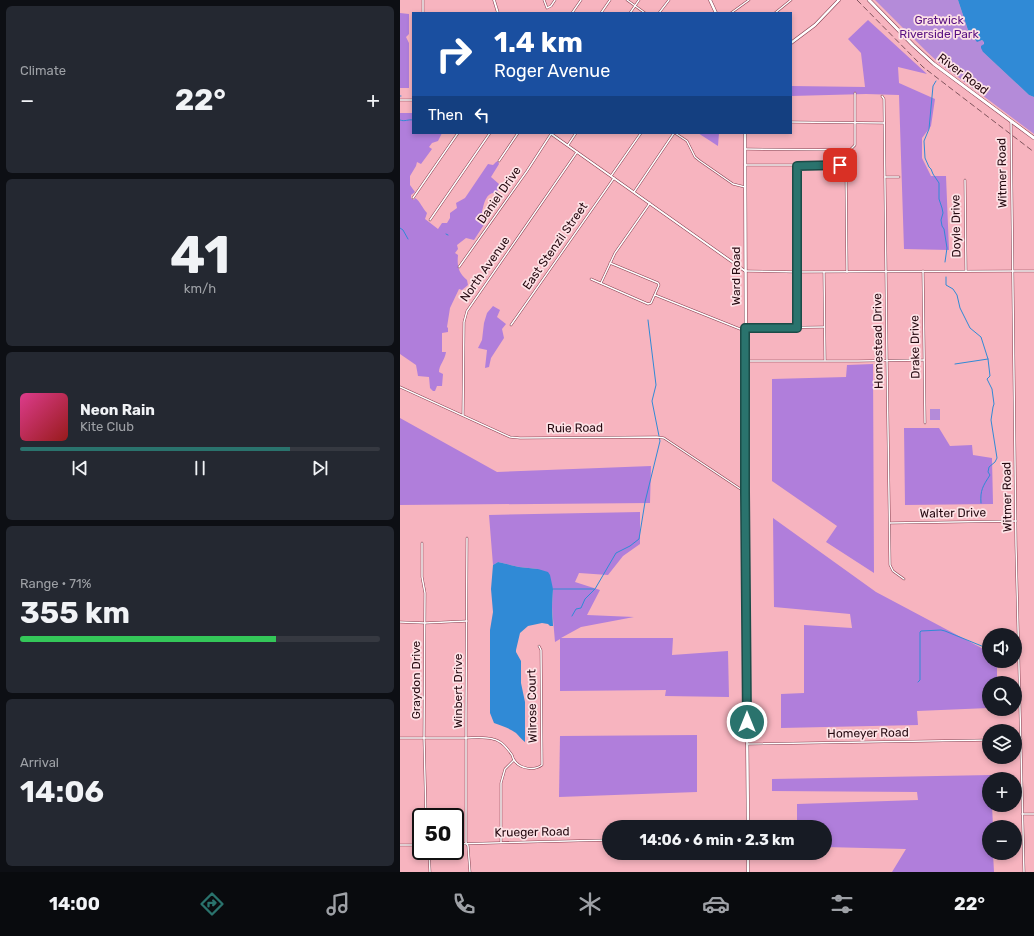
<!DOCTYPE html>
<meta charset="utf-8">
<style>
:root{--surface:#171b24;--page:#242831;--text:#f1f3f6;--muted:#9ea1a6;--line:#363941;--accent:#2a736d}
body{margin:0;font-family:Rubik,sans-serif;background:var(--page);color:var(--text);height:100vh;display:flex;flex-direction:column;font-size:15px;white-space:nowrap}
*{box-sizing:border-box;margin:0}
p{font-size:13px;color:var(--muted)}
.icon{flex:none;width:22px;height:22px;fill:none;stroke:currentColor;stroke-width:2;stroke-linecap:round;stroke-linejoin:round}
.map{position:relative;flex:1;overflow:hidden}
.panel{display:flex;flex-direction:column;gap:6px;padding:6px;background:#0d0f14;width:400px}
.panel>*{flex:none}
.guide{position:absolute;left:12px;top:12px;width:380px;height:122px;border-radius:0px;box-shadow:0 2px 6px #0003;background:#1a4fa0;color:#fff;overflow:hidden}
.buttons{position:absolute;left:582px;top:628px;display:grid;gap:8px}
.buttons a{display:grid;place-items:center;width:40px;height:40px;border-radius:50%;background:var(--surface);box-shadow:0 2px 6px #0003;font-size:20px}
.speed{position:absolute;left:12px;top:808px;display:flex;gap:8px;font-size:20px;font-weight:700;text-align:center}
.speed>*{display:grid;place-content:center;width:52px;height:52px;border-radius:50%;background:var(--surface);box-shadow:0 2px 6px #0003;line-height:1}
.speed .limit{border:2px solid #111;border-radius:6px;background:#fff;color:#111}
.pin{position:absolute;display:grid;place-items:center;width:34px;height:34px;color:#fff;margin:-17px;border-radius:8px;box-shadow:0 2px 6px #0006}
.me{position:absolute;width:44px;margin:-22px;rotate:0deg;stroke-linejoin:round;filter:drop-shadow(0 0 3px #0008)}
.turn{display:flex;align-items:center;gap:14px;height:84px;padding:0 16px;font-size:18px}
.turn .icon{width:52px;height:52px;stroke-width:2.5}
.turn b{display:block;font-size:28px;line-height:34px}
.then{display:flex;align-items:center;height:38px;padding:0 16px;background:#0003;gap:8px;font-size:15px}
.big{font-size:30px;font-weight:700;line-height:1.1}
.panel .widget{flex:1;display:flex;flex-direction:column;justify-content:center;gap:6px;min-width:0;padding:0 14px;border-radius:6px;background:var(--page)}
.panel .dial{align-items:center;gap:0}
.dial b{font-size:52px;line-height:1}
.song{display:flex;align-items:center;gap:12px}
.cover{width:48px;height:48px;border-radius:6px;background:linear-gradient(135deg,hsl(330 70% 55%),hsl(0 70% 35%))}
.played{height:4px;border-radius:2px;background:linear-gradient(90deg,var(--accent) 75%,var(--line) 75%)}
.keys{display:flex;justify-content:space-around;direction:ltr}
.heat{display:flex;justify-content:space-between;align-items:center;font-size:22px;direction:ltr}
.charge{height:6px;border-radius:3px;background:linear-gradient(90deg,#34c759 71%,var(--line) 0)}
.trip{position:absolute;left:202px;top:820px;width:230px;height:40px;border-radius:20px;background:var(--surface);box-shadow:0 2px 6px #0003;font-weight:700;line-height:40px;text-align:center}
.tab-bar{display:flex;height:64px;justify-content:space-around;align-items:center;background:#090b0e;color:var(--muted)}
.tab-bar .icon{width:28px;height:28px}
.tab-bar .selected{color:var(--accent)}
.tab-bar b{font-size:18px;color:var(--text)}
main{display:flex;flex:1;min-height:0}
.map>svg:first-child{display:block}
.green{fill:#b48bd9}
.forest{fill:#b07edb}
.water{fill:#308ad6}
.lines{fill:none;stroke-linecap:round;stroke-linejoin:round}
.stream{stroke:#308ad6;stroke-width:1}
.minor-casing{stroke:#843d4d;stroke-width:2.5}
.tertiary-casing{stroke:#843d4d;stroke-width:3}
.secondary-casing{stroke:#843d4d;stroke-width:3.5}
.primary-casing{stroke:#843d4d;stroke-width:4}
.minor{stroke:#fff;stroke-width:1.5}
.tertiary{stroke:#fff;stroke-width:2}
.secondary{stroke:#fff;stroke-width:2.5}
.primary{stroke:#fff;stroke-width:3}
.rail{stroke:#81545d;stroke-width:1;stroke-dasharray:6 3;stroke-linecap:butt}
.route-casing{stroke:#1b4b47;stroke-width:10}
.route{stroke:#2a736d;stroke-width:7}
.labels{text-anchor:middle;stroke-width:3.5;stroke-linejoin:round;paint-order:stroke}
.park-label{font-size:12px;fill:#581182;stroke:#fde2e6}
.street-label{font-size:12px;fill:#24080f;stroke:#fde2e6}
</style>
<main>
<section class="panel">
<div class="widget"><p>Climate</p>
<div class="heat"><a>−</a><b class="big">22°</b><a>+</a></div>
</div>
<div class="widget dial"><b>41</b><p>km/h</p></div>
<div class="widget">
<div class="song"><i class="cover"></i><div><b>Neon Rain</b><p>Kite Club</p></div></div>
<div class="played"></div>
<div class="keys"><svg class="icon" aria-label="previous" viewBox="0 0 24 24"><path d="M18 5L8 12l10 7zM5 5v14"/></svg><svg class="icon" aria-label="pause" viewBox="0 0 24 24"><path d="M8 5v14M16 5v14"/></svg><svg class="icon" aria-label="next" viewBox="0 0 24 24"><path d="M6 5l10 7-10 7zM19 5v14"/></svg></div>
</div>
<div class="widget"><p>Range · 71%</p><b class="big">355 km</b><div class="charge"></div></div>
<div class="widget"><p>Arrival</p><b class="big">14:06</b></div>
</section>
<div class="map">
<svg width="634" height="872" viewBox="0 0 634 872">
<rect width="100%" height="100%" fill="#f7b4bf"/>
<g class="green">
<polygon points="475,0 558,0 568,30 574,38 584,41 583,52 629,95 634,97 634,134 538,62 527,52"/>
<rect x="530" y="409" width="10" height="11"/>
</g>
<g class="forest">
<polygon points="0,13 9,14 9,34 6,37 9,43 9,88 0,88"/>
<polygon points="468,20 527,74 498,67 499,83 535,99 531,126 522,138 522,158 531,176 546,176 549,250 504,249 499,95 466,94 391,96 391,86 465,87 461,53 448,39"/>
<path d="M0,113H13V133H42L38,141L32,143L29,147L32,149L21,164L17,162L16,166L10,176V185L15,192L11,195V198L14,200L15,198C21,202 22,208 27,213L25,219L38,229L42,223H47L50,218V213L57,208L56,203L65,198L88,164L93,165L96,162L98,161L99,164L91,177L99,184L97,193C86,191 84,204 82,212L87,220L74,240L66,238L57,245L58,249L55,253L58,255C57,265 58,273 67,280L68,285L62,290L59,289L50,308L47,327L48,328V332L42,333V352H46C45,360 39,365 39,372L43,374L42,386H37L35,391H33L30,388L29,377L18,376L16,365L0,354Z"/>
<polygon points="298,133 319,133 318,146"/>
<polygon points="93,306 100,310 97,317 106,324 102,329 104,338 91,358 89,367 85,368 87,350 78,348 82,340 84,323 87,313"/>
<polygon points="473,364 474,573 426,542 437,526 372,481 372,379 446,377 447,365"/>
<polygon points="0,418 97,472 251,466 250,503 0,505"/>
<polygon points="504,428 539,428 550,446 572,445 573,455 592,458 593,504 505,505"/>
<polygon points="240,512 240,544 223,556 208,575 179,573 175,582 200,590 187,615 234,617 181,627 161,638 273,638 272,655 328,651 329,697 265,696 266,690 160,691 160,639 155,642 152,607 153,589 138,569 119,567 98,562 93,565 89,515"/>
<polygon points="373,518 476,592 589,652 589,661 597,661 597,683 589,683 589,708 517,711 518,725 381,728 381,694 404,693 404,625 452,628 450,614 374,607"/>
<polygon points="297,735 297,792 159,797 160,736"/>
<polygon points="592,775 592,779 589,779 589,805 592,805 593,827 589,827 589,853 593,853 594,872 492,872 506,849 425,847 425,827 397,827 397,804 518,800 517,792 372,791 372,779"/>
</g>
<g class="water">
<polygon points="558,0 634,0 634,97 629,95 583,52 581,48 581,46 584,44 584,42 582,40 577,42 568,30"/>
<path d="M98,562L119,567L138,569L148,572L150,575L153,589L152,607L153,626H150L148,624L142,623L128,626L120,633L116,650V652L121,661V683L125,702V742C121,739 119,736 116,733C109,728 102,726 94,723L90,713V630L93,612L91,589L93,565Z"/>
</g>
<g class="lines">
<g class="stream">
<polyline points="536,81 533,86 529,129 524,141 525,158 529,167 531,169 533,174 539,183 539,199 542,208 543,213 541,220 542,226 544,229 547,248 545,262"/>
<polyline points="0,96 1,96"/>
<path d="M0,120C5,122 8,119 13,120"/>
<polyline points="0,228 3,230 8,239"/>
<polyline points="46,234 48,235"/>
<path d="M546,277V285L553,289L557,295L560,308L570,328L581,337L588,359L590,376L587,379L592,389L594,404L593,407L591,420L597,458L595,462L589,467L588,472L590,475C583,486 580,490 581,503"/>
<polyline points="555,364 588,359"/>
<polyline points="153,589 194,589"/>
<polyline points="172,616 176,609 181,608 185,599 195,589 216,553 230,546 239,539 245,502 260,441 252,401 256,385 248,320"/>
<polyline points="518,682 520,680 520,632 521,631 541,630 545,631 589,649"/>
</g>
<g class="minor-casing">
<g id="minor">
<polyline points="144,0 147,8 151,6 155,0"/>
<polyline points="227,0 245,13"/>
<polyline points="23,13 23,0"/>
<polyline points="172,13 181,0"/>
<polyline points="201,13 210,0"/>
<polyline points="230,13 239,0"/>
<polyline points="259,13 269,0"/>
<polyline points="331,13 349,0"/>
<polyline points="375,13 391,0"/>
<polyline points="482,96 484,99 487,361 490,565 493,571 504,579"/>
<polyline points="0,100 13,100"/>
<polyline points="611,121 616,546 624,872"/>
<polyline points="391,122 484,123"/>
<polyline points="275,133 287,141 295,157 300,161 333,184 345,187"/>
<polyline points="168,145 176,133"/>
<polyline points="345,149 450,150 455,145 455,93"/>
<polyline points="99,161 118,133"/>
<polyline points="345,165 439,165 446,171 447,272"/>
<polyline points="211,176 241,133"/>
<polyline points="485,177 499,177"/>
<polyline points="565,180 566,271"/>
<polyline points="234,192 274,133"/>
<polyline points="13,198 58,133"/>
<polyline points="30,220 90,133"/>
<polyline points="59,267 127,171 151,134"/>
<polyline points="346,271 397,272 634,271"/>
<polyline points="523,271 525,423"/>
<polyline points="424,272 425,360"/>
<polyline points="191,279 248,304 251,303 259,285 258,283 210,263"/>
<polyline points="201,283 215,253 250,203"/>
<polyline points="255,295 345,331"/>
<polyline points="111,325 214,178"/>
<polyline points="397,327 397,166"/>
<polyline points="346,328 424,327"/>
<polyline points="346,361 458,361 524,360"/>
<polyline points="0,387 110,437 120,438 257,437 264,438 345,492"/>
<polyline points="63,415 64,322 67,311 177,152"/>
<polyline points="490,523 616,521"/>
<polyline points="22,543 22,577 25,593 24,738 26,817"/>
<polyline points="0,622 25,623 67,621"/>
<path d="M0,738C21,738 42,738 62,738C73,738 83,736 93,739C102,741 107,748 112,755C113,757 113,759 114,760C120,769 134,771 142,765L141,650L139,646"/>
<polyline points="615,739 621,739"/>
<polyline points="347,744 589,740"/>
<polyline points="622,814 634,814"/>
<polyline points="101,842 101,783 105,769 114,760"/>
<polyline points="66,843 66,716 67,538"/>
<polyline points="66,843 68,846 70,872"/>
<polyline points="55,844 209,840"/>
<polyline points="0,845 21,845"/>
<polyline points="29,851 30,872"/>
</g>
</g>
<g class="tertiary-casing">
<g id="tertiary">
<polyline points="94,0 98,13"/>
<polyline points="150,133 345,271"/>
</g>
</g>
<g class="secondary-casing">
<g id="secondary">
<polyline points="310,0 316,13"/>
<polyline points="391,43 415,25 439,0"/>
<polyline points="345,133 346,361 345,492 348,827"/>
<polyline points="348,853 348,872"/>
</g>
</g>
<g class="primary-casing">
<polyline id="primary" points="469,0 513,45 534,64 634,138"/>
</g>
<use href="#minor" class="minor"/>
<use href="#tertiary" class="tertiary"/>
<use href="#secondary" class="secondary"/>
<use href="#primary" class="primary"/>
<polyline class="rail" points="457,0 523,67 549,87 634,152"/>
</g>
<g class="lines">
<g class="route-casing">
<polyline id="route" points="347,722 345,492 345,328 397,328 397,166 440,165"/>
</g>
<use href="#route" class="route"/>
</g>
<g class="labels">
<g class="park-label">
<text x="539" y="24">Gratwick<tspan x="539" dy="14">Riverside Park</tspan></text>
</g>
<g class="street-label">
<text transform="translate(563 74) rotate(37)" y="4">River Road</text>
<text transform="translate(602 173) rotate(-91)" y="4">Witmer Road</text>
<text transform="translate(99 195) rotate(-55)" y="4">Daniel Drive</text>
<text transform="translate(556 226) rotate(-91)" y="4">Doyle Drive</text>
<text transform="translate(155 246) rotate(-55)" y="4">East Stenzil Street</text>
<text transform="translate(85 269) rotate(-55)" y="4">North Avenue</text>
<text transform="translate(336 276) rotate(-90)" y="4">Ward Road</text>
<text transform="translate(478 341) rotate(-91)" y="4">Homestead Drive</text>
<text transform="translate(515 347) rotate(-91)" y="4">Drake Drive</text>
<text transform="translate(175 428) rotate(-1)" y="4">Ruie Road</text>
<text transform="translate(607 497) rotate(-91)" y="4">Witmer Road</text>
<text transform="translate(553 513) rotate(-1)" y="4">Walter Drive</text>
<text transform="translate(16 680) rotate(-90)" y="4">Graydon Drive</text>
<text transform="translate(58 691) rotate(-90)" y="4">Winbert Drive</text>
<text transform="translate(132 706) rotate(-91)" y="4">Wilrose Court</text>
<text transform="translate(468 733) rotate(-1)" y="4">Homeyer Road</text>
<text transform="translate(132 832) rotate(-1)" y="4">Krueger Road</text>
</g>
</g>
</svg>
<div class="buttons">
<a><svg class="icon" aria-label="sound" viewBox="0 0 24 24"><path d="M4 9h4l5-4v14l-5-4H4zM17 9q2 3 0 6"/></svg></a>
<a><svg class="icon" aria-label="search" viewBox="0 0 24 24"><circle cx="10" cy="10" r="6"/><path d="M15 15l6 6"/></svg></a>
<a><svg class="icon" aria-label="layers" viewBox="0 0 24 24"><path d="M12 4l9 5-9 5-9-5zM3 14l9 5 9-5"/></svg></a>
<a>+</a>
<a>−</a>
</div>
<div class="speed"><div class="limit">50</div></div>
<div class="pin" style="left:440px;top:165px;background:#d93025"><svg class="icon" aria-label="arrive" viewBox="0 0 24 24"><path d="M6 21V4h12l-3 4 3 4H6"/></svg></div>
<svg class="me" style="left:347px;top:722px" viewBox="-20 -20 40 40"><circle r="17" fill="#2a736d" stroke="#fff" stroke-width="3"/><path d="M0-11L8 9 0 5-8 9z" fill="#fff"/></svg>
<div class="trip">14:06 · 6 min · 2.3 km</div>
<div class="guide">
<div class="turn"><svg class="icon" aria-label="right" viewBox="0 0 24 24"><path d="M7 20v-9h11M14 6l5 5-5 5"/></svg><div><b>1.4 km</b>Roger Avenue</div></div>
<div class="then">Then<svg class="icon" aria-label="left" viewBox="0 0 24 24"><path d="M17 20v-9H6M10 6l-5 5 5 5"/></svg></div>
</div>
</div>
</main>
<nav class="tab-bar">
<b>14:00</b>
<svg class="icon selected" aria-label="directions" viewBox="0 0 24 24"><path d="M12 3l9 9-9 9-9-9zM9 14v-3h6M13 9l2 2-2 2"/></svg>
<svg class="icon" aria-label="music" viewBox="0 0 24 24"><path d="M9 18V5l10-2v13"/><circle cx="6" cy="18" r="3"/><circle cx="16" cy="16" r="3"/></svg>
<svg class="icon" aria-label="phone" viewBox="0 0 24 24"><path d="M5 4h4l2 5-3 2q2 4 5 5l2-3 5 2v4C11 20 4 13 5 4z"/></svg>
<svg class="icon" aria-label="climate" viewBox="0 0 24 24"><path d="M12 3v18M4 7l16 10M4 17L20 7"/></svg>
<svg class="icon" aria-label="car" viewBox="0 0 24 24"><path d="M5 17H2v-5l4-1 3-4h7l3 4 3 1v5h-3M9 17h6M6 11h13"/><circle cx="7" cy="17" r="2"/><circle cx="17" cy="17" r="2"/></svg>
<svg class="icon" aria-label="filters" viewBox="0 0 24 24"><path d="M4 7h16M4 17h16"/><circle cx="9" cy="7" r="2"/><circle cx="15" cy="17" r="2"/></svg>
<b>22°</b>
</nav>
